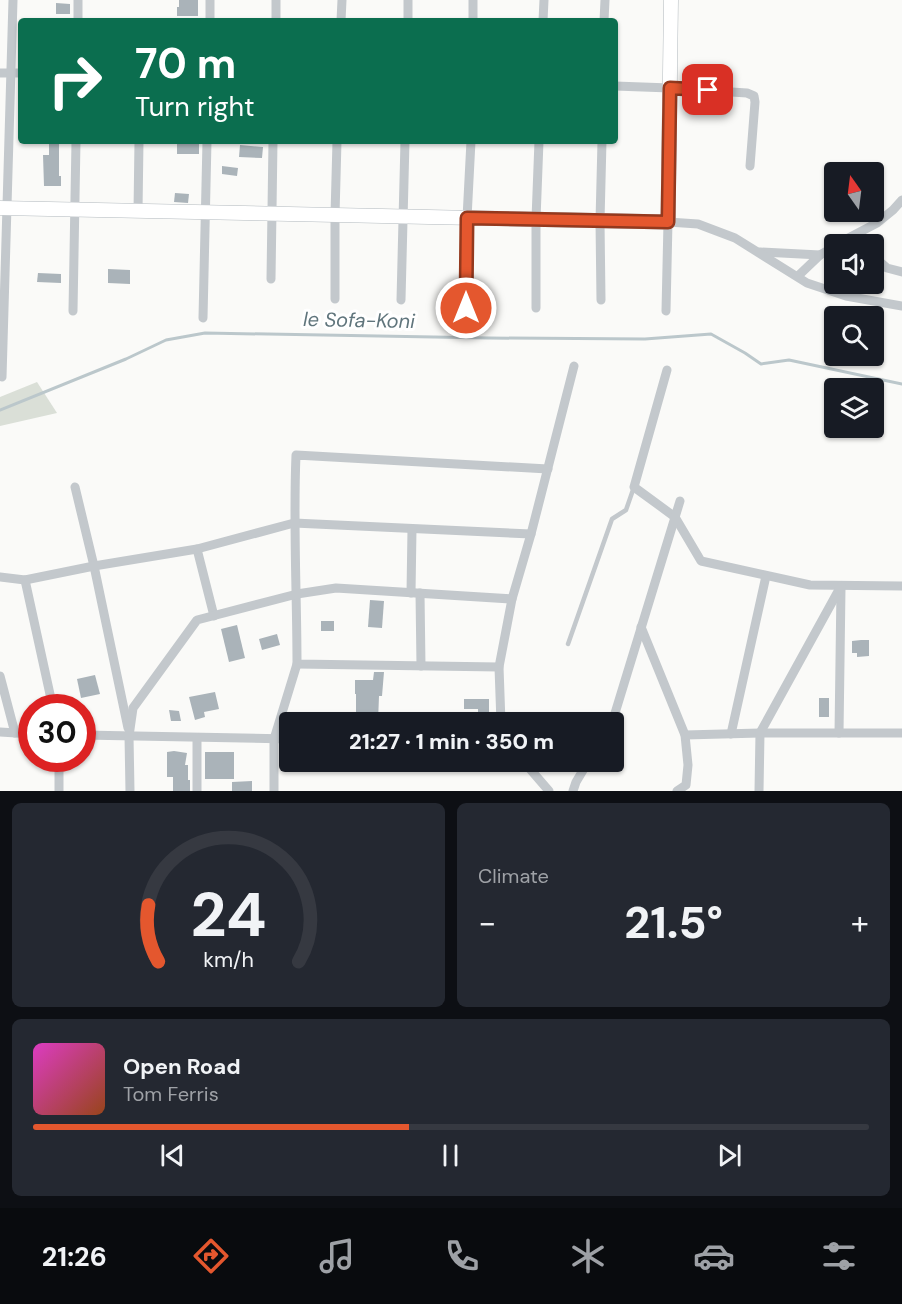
<!DOCTYPE html>
<meta charset="utf-8">
<style>
:root{--surface:#171b24;--page:#242831;--text:#f1f3f6;--muted:#9ea1a6;--line:#363941;--accent:#e4572e}
body{margin:0;font-family:"DM Sans",sans-serif;background:var(--page);color:var(--text);height:100vh;display:flex;flex-direction:column;font-size:22px;white-space:nowrap}
*{box-sizing:border-box;margin:0}
p{font-size:20px;color:var(--muted)}
.icon{flex:none;width:33px;height:33px;fill:none;stroke:currentColor;stroke-width:2;stroke-linecap:round;stroke-linejoin:round}
.map{position:relative;height:791px;overflow:hidden}
.drawer{display:flex;flex-direction:column;gap:12px;padding:12px;background:#0d0f14;flex:1}
.drawer>*{flex:none}
.banner{position:absolute;left:18px;top:18px;width:600px;height:126px;border-radius:6px;box-shadow:0 2px 4px #0004;background:#0b6e4f;color:#fff;overflow:hidden}
.needle{width:39px;rotate:346deg}
.tools{position:absolute;left:824px;top:162px;display:grid;gap:12px}
.tools a{display:grid;place-items:center;width:60px;height:60px;border-radius:6px;background:var(--surface);box-shadow:0 2px 4px #0004;font-size:30px}
.speed{position:absolute;left:18px;top:694px;display:flex;gap:12px;font-size:30px;font-weight:700;text-align:center}
.speed>*{display:grid;place-content:center;width:78px;height:78px;border-radius:50%;background:var(--surface);box-shadow:0 2px 4px #0004;line-height:1}
.speed .limit{border:9px solid #d22;background:#fff;color:#111}
.pin{position:absolute;display:grid;place-items:center;width:51px;height:51px;color:#fff;margin:-26px;border-radius:12px;box-shadow:0 3px 9px #0006}
.me{position:absolute;width:66px;margin:-33px;rotate:0deg;stroke-linejoin:round;filter:drop-shadow(0 0 4px #0008)}
.turn{display:flex;align-items:center;gap:21px;height:126px;padding:0 18px;font-size:27px}
.turn .icon{width:78px;height:78px;stroke-width:2.5}
.turn b{display:block;font-size:42px;line-height:51px}
.big{font-size:45px;font-weight:800;line-height:1.1}
.drawer .tile{flex:1;display:flex;flex-direction:column;justify-content:center;gap:9px;min-width:0;padding:0 21px;border-radius:9px;background:var(--page)}
.drawer .dial{align-items:center;gap:0}
.dial svg{height:156px;overflow:visible;fill:none;stroke:var(--line);stroke-width:7;stroke-linecap:round;text-anchor:middle}
.dial text{fill:var(--text);stroke:none}
.song{display:flex;align-items:center;gap:18px}
.cover{width:72px;height:72px;border-radius:9px;background:linear-gradient(135deg,hsl(310 70% 55%),hsl(20 70% 35%))}
.played{height:6px;border-radius:3px;background:linear-gradient(90deg,var(--accent) 45%,var(--line) 45%)}
.keys{display:flex;justify-content:space-around;direction:ltr}
.heat{display:flex;justify-content:space-between;align-items:center;font-size:33px;direction:ltr}
.drawer .tiles{flex:1;display:grid;gap:12px;grid-template-columns:1fr 1fr}
.tile:last-child{grid-column:span 2}
.trip{position:absolute;left:279px;top:712px;width:345px;height:60px;border-radius:6px;background:var(--surface);box-shadow:0 2px 4px #0004;font-weight:800;line-height:60px;text-align:center}
.dock{display:flex;height:96px;justify-content:space-around;align-items:center;background:#090b0e;color:var(--muted)}
.dock .icon{width:42px;height:42px}
.dock .current{color:var(--accent)}
.dock b{font-size:27px;color:var(--text)}
.map>svg:first-child{display:block}
.green{fill:#dadfd7}
.lines{fill:none;stroke-linecap:round;stroke-linejoin:round}
.stream{stroke:#bbc7cb;stroke-width:3}
.building{fill:#aab3b9}
.secondary-casing{stroke:#b3babf;stroke-width:15}
.lane{stroke:#c3c8cc;stroke-width:4.5}
.street{stroke:#c3c8cc;stroke-width:9}
.secondary{stroke:#fff;stroke-width:14}
.route-casing{stroke:#94391e;stroke-width:15}
.route{stroke:#e4572e;stroke-width:10}
.labels{text-anchor:middle;stroke-width:6;stroke-linejoin:round;paint-order:stroke}
.water-label{font-size:20px;font-style:italic;fill:#60757c;stroke:#fff}
</style>
<div class="map">
<svg width="902" height="791" viewBox="0 0 902 791">
<rect width="100%" height="100%" fill="#fafaf8"/>
<polygon class="green" points="37,382 57,413 0,426 0,397"/>
<g class="lines">
<polyline class="stream" points="0,410 126,359 166,340 205,333 489,338 645,339 711,334 745,353 761,364 789,360 902,384"/>
</g>
<g class="building">
<polygon points="179,0 198,0 198,16 177,16 177,7 179,7"/>
<polygon points="56,3 70,4 70,14 56,14"/>
<polygon points="49,141 59,141 59,176 61,176 61,186 44,186 43,155 49,155"/>
<rect x="177" y="141" width="22" height="13"/>
<polygon points="240,145 263,147 262,158 239,157"/>
<polygon points="222,166 238,168 237,176 222,174"/>
<polygon points="175,193 189,194 188,203 174,202"/>
<polygon points="108,269 130,270 130,284 108,283"/>
<polygon points="38,273 61,274 61,283 37,282"/>
<polygon points="370,600 384,601 382,628 368,627"/>
<rect x="321" y="621" width="13" height="10"/>
<polygon points="237,625 245,658 229,662 221,629"/>
<polygon points="277,634 280,645 262,650 259,639"/>
<polygon points="861,640 869,640 869,656 857,657 857,653 852,653 852,641"/>
<polygon points="374,672 384,672 382,696 379,696 378,722 356,722 356,694 355,694 355,680 373,680"/>
<polygon points="95,675 100,694 81,698 77,679"/>
<polygon points="215,692 219,709 204,712 205,717 195,720 189,697"/>
<rect x="819" y="698" width="10" height="19"/>
<polygon points="464,699 489,699 489,713 478,713 478,709 464,709"/>
<polygon points="169,710 179,711 181,721 171,721"/>
<polygon points="174,751 187,753 185,765 188,765 188,780 190,780 190,791 173,791 173,777 167,777 167,752"/>
<rect x="205" y="752" width="29" height="27"/>
<polygon points="252,781 252,791 232,791 232,782"/>
</g>
<g class="lines">
<g class="secondary-casing">
<polyline id="secondary" points="0,208 668,222 671,0"/>
</g>
<polyline class="lane" points="568,644 612,519 626,510 634,487"/>
<g class="street">
<polyline points="473,0 473,21"/>
<polyline points="78,21 78,0"/>
<polyline points="210,21 210,0"/>
<polyline points="276,21 276,0"/>
<polyline points="341,21 342,0"/>
<polyline points="408,21 408,0"/>
<polyline points="543,21 544,0"/>
<polyline points="604,21 605,0"/>
<polyline points="0,73 21,73"/>
<polyline points="615,86 670,88 747,93 754,96 755,102 750,166"/>
<polyline points="138,211 139,141"/>
<polyline points="837,244 877,223 893,210 902,200"/>
<polyline points="760,252 820,255"/>
<polyline points="873,256 887,268 902,272"/>
<polyline points="798,276 820,255 834,247"/>
<polyline points="271,279 273,141"/>
<polyline points="335,299 335,215 337,141"/>
<polyline points="401,300 405,141"/>
<polyline points="601,300 600,221 602,141"/>
<polyline points="466,308 467,218 471,141"/>
<polyline points="536,308 536,219 539,141"/>
<polyline points="73,311 76,141"/>
<polyline points="666,311 668,222 698,224 735,238 807,283 846,296 902,306"/>
<polyline points="203,318 207,141"/>
<polyline points="667,370 634,487 675,517 701,561 810,585 902,586"/>
<polyline points="2,377 13,0"/>
<polyline points="75,487 94,566 128,728"/>
<polyline points="197,549 214,616"/>
<polyline points="0,577 25,580 94,566 197,549 294,523 531,534"/>
<polyline points="25,580 53,708"/>
<polyline points="411,593 412,529"/>
<polyline points="420,593 421,666"/>
<polyline points="641,627 685,735 688,765 686,785 677,791"/>
<path d="M499,667L297,664C297,594 293,525 296,455L548,469"/>
<polyline points="0,676 15,733"/>
<polyline points="501,723 499,667 512,599 531,534 574,366"/>
<polyline points="612,723 680,501"/>
<polyline points="0,732 32,734"/>
<polyline points="839,733 841,588"/>
<polyline points="731,734 766,576"/>
<polyline points="82,735 290,739"/>
<polyline points="685,735 760,733 902,733"/>
<polyline points="59,759 59,791"/>
<polyline points="524,762 549,791"/>
<polyline points="130,791 129,736 133,708 197,620 297,594 336,588 512,599"/>
<polyline points="197,791 197,738"/>
<polyline points="274,791 274,739 297,664"/>
<polyline points="573,791 576,782 588,762"/>
<polyline points="759,791 760,733 841,586"/>
</g>
<use href="#secondary" class="secondary"/>
</g>
<g class="lines">
<g class="route-casing">
<polyline id="route" points="466,308 467,218 668,222 670,88 708,90"/>
</g>
<use href="#route" class="route"/>
</g>
<g class="labels">
<g class="water-label">
<text transform="translate(359 320) rotate(1)" y="7">le Sofa-Koni</text>
</g>
</g>
</svg>
<div class="tools">
<a><svg class="needle" viewBox="-14 -14 28 28"><path d="M0-13l5 13h-10z" fill="#e53935"/><path d="M0 13l5-13h-10z" fill="#9ea1a6"/></svg></a>
<a><svg class="icon" aria-label="sound" viewBox="0 0 24 24"><path d="M4 9h4l5-4v14l-5-4H4zM17 9q2 3 0 6"/></svg></a>
<a><svg class="icon" aria-label="search" viewBox="0 0 24 24"><circle cx="10" cy="10" r="6"/><path d="M15 15l6 6"/></svg></a>
<a><svg class="icon" aria-label="layers" viewBox="0 0 24 24"><path d="M12 4l9 5-9 5-9-5zM3 14l9 5 9-5"/></svg></a>
</div>
<div class="speed"><div class="limit">30</div></div>
<div class="pin" style="left:708px;top:90px;background:#d93025"><svg class="icon" aria-label="arrive" viewBox="0 0 24 24"><path d="M6 21V4h12l-3 4 3 4H6"/></svg></div>
<svg class="me" style="left:466px;top:308px" viewBox="-20 -20 40 40"><circle r="17" fill="#e4572e" stroke="#fff" stroke-width="3"/><path d="M0-11L8 9 0 5-8 9z" fill="#fff"/></svg>
<div class="trip">21:27 · 1 min · 350 m</div>
<div class="banner">
<div class="turn"><svg class="icon" aria-label="right" viewBox="0 0 24 24"><path d="M7 20v-9h11M14 6l5 5-5 5"/></svg><div><b>70 m</b>Turn right</div></div>
</div>
</div>
<section class="drawer">
<div class="tiles">
<div class="tile dial"><svg viewBox="0 0 100 80">
<path d="M14 69A42 42 0 1 1 86 69"/>
<path d="M14 69A42 42 0 0 1 9 40" stroke="#e4572e"/>
<text x="50" y="56" font-size="32" font-weight="700">24</text>
<text x="50" y="72" font-size="11">km/h</text>
</svg></div>
<div class="tile"><p>Climate</p>
<div class="heat"><a>−</a><b class="big">21.5°</b><a>+</a></div>
</div>
<div class="tile">
<div class="song"><i class="cover"></i><div><b>Open Road</b><p>Tom Ferris</p></div></div>
<div class="played"></div>
<div class="keys"><svg class="icon" aria-label="previous" viewBox="0 0 24 24"><path d="M18 5L8 12l10 7zM5 5v14"/></svg><svg class="icon" aria-label="pause" viewBox="0 0 24 24"><path d="M8 5v14M16 5v14"/></svg><svg class="icon" aria-label="next" viewBox="0 0 24 24"><path d="M6 5l10 7-10 7zM19 5v14"/></svg></div>
</div>
</div>
</section>
<nav class="dock">
<b>21:26</b>
<svg class="icon current" aria-label="directions" viewBox="0 0 24 24"><path d="M12 3l9 9-9 9-9-9zM9 14v-3h6M13 9l2 2-2 2"/></svg>
<svg class="icon" aria-label="music" viewBox="0 0 24 24"><path d="M9 18V5l10-2v13"/><circle cx="6" cy="18" r="3"/><circle cx="16" cy="16" r="3"/></svg>
<svg class="icon" aria-label="phone" viewBox="0 0 24 24"><path d="M5 4h4l2 5-3 2q2 4 5 5l2-3 5 2v4C11 20 4 13 5 4z"/></svg>
<svg class="icon" aria-label="climate" viewBox="0 0 24 24"><path d="M12 3v18M4 7l16 10M4 17L20 7"/></svg>
<svg class="icon" aria-label="car" viewBox="0 0 24 24"><path d="M5 17H2v-5l4-1 3-4h7l3 4 3 1v5h-3M9 17h6M6 11h13"/><circle cx="7" cy="17" r="2"/><circle cx="17" cy="17" r="2"/></svg>
<svg class="icon" aria-label="filters" viewBox="0 0 24 24"><path d="M4 7h16M4 17h16"/><circle cx="9" cy="7" r="2"/><circle cx="15" cy="17" r="2"/></svg>
</nav>
